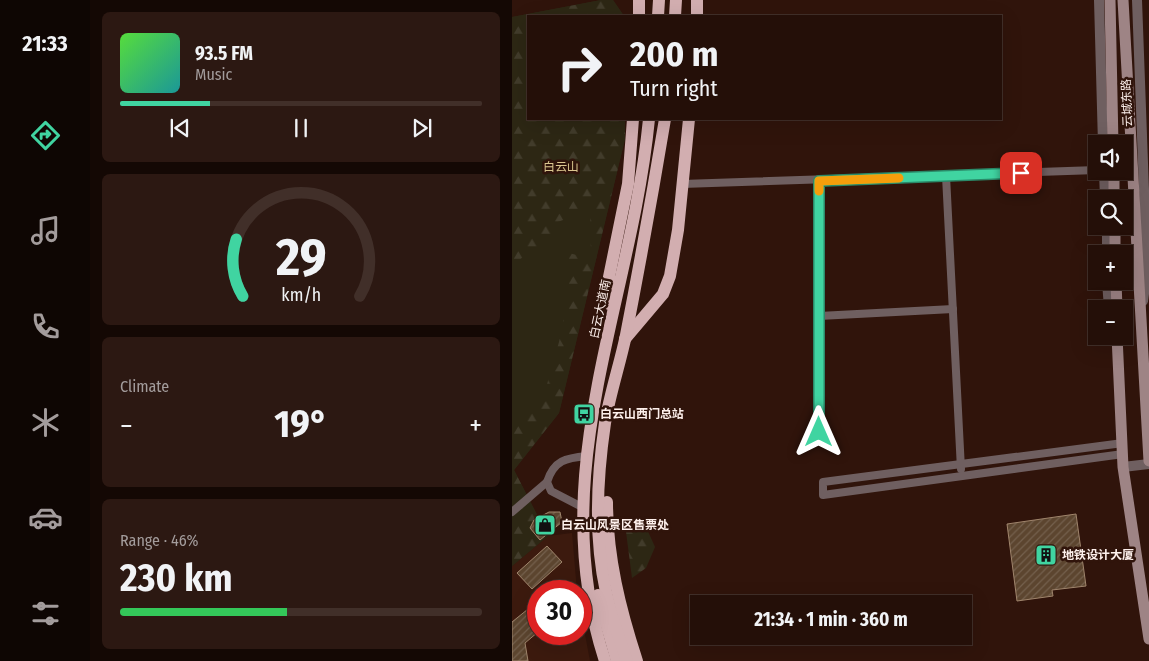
<!DOCTYPE html>
<meta charset="utf-8">
<style>
:root{--surface:#240f08;--page:#2c1812;--text:#f1f3f6;--muted:#a39c9c;--line:#412f29;--accent:#40d4a1}
body{margin:0;font-family:"Fira Sans Condensed","Noto Sans SC",sans-serif;background:var(--page);color:var(--text);height:100vh;display:flex;flex-direction:column;font-size:19px;white-space:nowrap}
*{box-sizing:border-box;margin:0}
p{font-size:16px;color:var(--muted)}
.icon{flex:none;width:28px;height:28px;fill:none;stroke:currentColor;stroke-width:2;stroke-linecap:round;stroke-linejoin:round}
.map{position:relative;flex:1;overflow:hidden}
.side{display:flex;flex-direction:column;gap:12px;padding:12px;background:#140804;width:422px}
.side>*{flex:none}
.top-card{position:absolute;left:15px;top:15px;width:475px;height:105px;border-radius:0px;box-shadow:0 5px 20px #0002,0 0 0 1px var(--line);background:#240f08;color:var(--text);overflow:hidden}
.fabs{position:absolute;left:576px;top:135px;display:grid;gap:10px}
.fabs a{display:grid;place-items:center;width:45px;height:45px;border-radius:0px;background:var(--surface);box-shadow:0 5px 20px #0002,0 0 0 1px var(--line);font-size:25px}
.speed{position:absolute;left:15px;top:580px;display:flex;gap:10px;font-size:25px;font-weight:700;text-align:center}
.speed>*{display:grid;place-content:center;width:65px;height:65px;border-radius:50%;background:var(--surface);box-shadow:0 5px 20px #0002,0 0 0 1px var(--line);line-height:1}
.speed .limit{border:8px solid #d22;background:#fff;color:#111}
.pin{position:absolute;display:grid;place-items:center;width:42px;height:42px;color:#fff;margin:-21px;border-radius:10px;box-shadow:0 2px 8px #0006}
.me{position:absolute;width:55px;margin:-28px;rotate:0deg;stroke-linejoin:round;filter:drop-shadow(0 0 4px #0008)}
.turn{display:flex;align-items:center;gap:18px;height:105px;padding:0 20px;font-size:22px}
.turn .icon{width:65px;height:65px;stroke-width:2.5}
.turn b{display:block;font-size:35px;line-height:42px}
.big{font-size:38px;font-weight:700;line-height:1.1}
.side .card{flex:1;display:flex;flex-direction:column;justify-content:center;gap:8px;min-width:0;padding:0 18px;border-radius:8px;background:var(--page)}
.side .dial{align-items:center;gap:0}
.dial svg{height:130px;overflow:visible;fill:none;stroke:var(--line);stroke-width:7;stroke-linecap:round;text-anchor:middle}
.dial text{fill:var(--text);stroke:none}
.song{display:flex;align-items:center;gap:15px}
.cover{width:60px;height:60px;border-radius:8px;background:linear-gradient(135deg,hsl(110 70% 55%),hsl(180 70% 35%))}
.played{height:5px;border-radius:2px;background:linear-gradient(90deg,var(--accent) 25%,var(--line) 25%)}
.keys{display:flex;justify-content:space-around;direction:ltr}
.heat{display:flex;justify-content:space-between;align-items:center;font-size:28px;direction:ltr}
.charge{height:8px;border-radius:4px;background:linear-gradient(90deg,#34c759 46%,var(--line) 0)}
.trip{position:absolute;left:178px;top:595px;width:282px;height:50px;border-radius:0px;background:var(--surface);box-shadow:0 5px 20px #0002,0 0 0 1px var(--line);font-weight:700;line-height:50px;text-align:center}
main{display:flex;flex:1;min-height:0}
.dock{display:flex;flex-direction:column;width:90px;justify-content:space-around;align-items:center;background:#0e0603;color:var(--muted)}
.dock .icon{width:35px;height:35px}
.dock .active{color:var(--accent)}
.dock b{font-size:22px;color:var(--text)}
.map>svg:first-child{display:block}
.built{fill:#3c1a0e}
.green{fill:#2d2714}
.forest{fill:url(#forest-firs)}
.building{fill:url(#building-hatch);stroke:#a0856c}
.lines{fill:none;stroke-linecap:round;stroke-linejoin:round}
.minor{stroke:#6f5f60;stroke-width:8}
.tertiary{stroke:#6f5f60;stroke-width:10}
.secondary{stroke:#9e8485;stroke-width:11}
.trunk{stroke:#d2aeb0;stroke-width:12}
.route-casing{stroke:#2a8a69;stroke-width:12}
.route{stroke:#40d4a1;stroke-width:9}
.slow{stroke:#f59e0b;stroke-width:9}
.labels{text-anchor:middle;stroke-width:5;stroke-linejoin:round;paint-order:stroke}
.street-label{font-size:12px;fill:#fdf0ec;stroke:#30140b}
.park-label{font-size:12px;fill:#dbc68f;stroke:#30140b}
.poi-label{font-size:12px;font-weight:bold;fill:#fdf0ec;stroke:#30140b;text-anchor:start}
</style>
<main>
<nav class="dock">
<b>21:33</b>
<svg class="icon active" aria-label="directions" viewBox="0 0 24 24"><path d="M12 3l9 9-9 9-9-9zM9 14v-3h6M13 9l2 2-2 2"/></svg>
<svg class="icon" aria-label="music" viewBox="0 0 24 24"><path d="M9 18V5l10-2v13"/><circle cx="6" cy="18" r="3"/><circle cx="16" cy="16" r="3"/></svg>
<svg class="icon" aria-label="phone" viewBox="0 0 24 24"><path d="M5 4h4l2 5-3 2q2 4 5 5l2-3 5 2v4C11 20 4 13 5 4z"/></svg>
<svg class="icon" aria-label="climate" viewBox="0 0 24 24"><path d="M12 3v18M4 7l16 10M4 17L20 7"/></svg>
<svg class="icon" aria-label="car" viewBox="0 0 24 24"><path d="M5 17H2v-5l4-1 3-4h7l3 4 3 1v5h-3M9 17h6M6 11h13"/><circle cx="7" cy="17" r="2"/><circle cx="17" cy="17" r="2"/></svg>
<svg class="icon" aria-label="filters" viewBox="0 0 24 24"><path d="M4 7h16M4 17h16"/><circle cx="9" cy="7" r="2"/><circle cx="15" cy="17" r="2"/></svg>
</nav>
<section class="side">
<div class="card">
<div class="song"><i class="cover"></i><div><b>93.5 FM</b><p>Music</p></div></div>
<div class="played"></div>
<div class="keys"><svg class="icon" aria-label="previous" viewBox="0 0 24 24"><path d="M18 5L8 12l10 7zM5 5v14"/></svg><svg class="icon" aria-label="pause" viewBox="0 0 24 24"><path d="M8 5v14M16 5v14"/></svg><svg class="icon" aria-label="next" viewBox="0 0 24 24"><path d="M6 5l10 7-10 7zM19 5v14"/></svg></div>
</div>
<div class="card dial"><svg viewBox="0 0 100 80">
<path d="M14 69A42 42 0 1 1 86 69"/>
<path d="M14 69A42 42 0 0 1 10 34" stroke="#40d4a1"/>
<text x="50" y="56" font-size="32" font-weight="700">29</text>
<text x="50" y="72" font-size="11">km/h</text>
</svg></div>
<div class="card"><p>Climate</p>
<div class="heat"><a>−</a><b class="big">19°</b><a>+</a></div>
</div>
<div class="card"><p>Range · 46%</p><b class="big">230 km</b><div class="charge"></div></div>
</section>
<div class="map">
<svg width="637" height="661" viewBox="0 0 637 661">
<defs>
<pattern id="forest-firs" width="22" height="20" patternUnits="userSpaceOnUse" patternTransform="scale(1.25)"><rect width="22" height="20" fill="#2d2714"/><path d="M5 1l3.5 6h-7zM16 11l3.5 6h-7z" fill="#423c2b"/></pattern>
<pattern id="building-hatch" width="6" height="6" patternUnits="userSpaceOnUse" patternTransform="scale(1.25)"><rect width="6" height="6" fill="#5c452f"/><path d="M-1 1l2-2M0 6l6-6M5 7l2-2" fill="none" stroke="#74604d"/></pattern>
</defs>
<rect width="100%" height="100%" fill="#30140b"/>
<polygon class="built" points="60,533 65,591 26,591 26,634 69,634 69,613 78,661 0,661 0,566 36,536"/>
<polygon class="green" points="89,0 101,0 112,16 16,16 16,119 113,119 113,139 47,413 2,470 36,536 0,566 0,17"/>
<g class="forest">
<polygon points="89,0 101,0 112,16 16,16 16,119 113,119 113,139 47,413 2,470 36,536 0,566 0,409 12,409 30,402 47,342 56,296 56,253 79,258 78,210 43,223 42,235 0,265 0,17"/>
<polygon points="124,523 134,527 143,547 134,568 120,578 113,524"/>
</g>
<g class="building">
<polygon points="37,512 48,512 50,522 28,540 18,528 22,520"/>
<polygon points="564,514 574,586 540,590 541,596 505,601 495,524"/>
<polygon points="35,546 50,562 20,589 5,573"/>
<polygon points="26,601 26,632 13,643 16,661 0,661 0,622"/>
</g>
<g class="lines">
<g class="minor">
<polyline points="434,176 449,469"/>
<polyline points="307,181 307,432"/>
<polyline points="170,184 585,170"/>
<polyline points="307,316 441,309"/>
<polyline points="611,443 311,482 311,495 611,454"/>
<path d="M70,507L39,491L35,482C42,460 54,458 75,456"/>
<polyline points="0,512 35,482"/>
</g>
<g class="tertiary">
<polyline points="587,0 591,144"/>
<polyline points="625,0 635,272 631,301"/>
<polyline points="592,171 593,199"/>
<polyline points="595,226 595,254"/>
<polyline points="595,281 597,309"/>
<polyline points="611,467 637,464"/>
</g>
<g class="secondary">
<polyline points="598,0 601,144"/>
<polyline points="611,0 637,461"/>
<polyline points="602,171 602,199"/>
<polyline points="603,226 603,254"/>
<polyline points="604,281 605,309"/>
<polyline points="605,336 611,467 637,639"/>
</g>
<g class="trunk">
<polyline points="127,16 127,0"/>
<polyline points="146,16 147,0"/>
<polyline points="163,16 164,0"/>
<polyline points="185,16 185,0"/>
<polyline points="97,304 97,277 116,184 121,119"/>
<polyline points="113,339 151,294 158,276 166,230 177,119"/>
<path d="M95,502C95,557 108,609 125,661"/>
<polyline points="86,595 105,661"/>
<path d="M93,661C31,473 119,304 137,119"/>
<path d="M115,661C107,638 99,616 94,592C82,538 85,477 93,423C98,393 108,364 114,335C128,263 141,191 153,119"/>
</g>
</g>
<g class="lines">
<g class="route-casing">
<polyline id="route" points="307,432 307,181 509,173"/>
</g>
<use href="#route" class="route"/>
<polyline class="slow" points="307,191 307,181 387,178"/>
</g>
<defs>
<g id="bus-square" transform="scale(1.125)"><rect x="-9" y="-9" width="18" height="18" rx="4" fill="#40d4a1" stroke="#30140b"/><path d="M-5-6H5V4H4V6H2V4H-2V6H-4V4H-5ZM-3.5-4V0h7V-4ZM-3.5 1.2v1.5H-2V1.2ZM2 1.2v1.5H3.5V1.2Z" fill="#111"/></g>
<g id="shop-square" transform="scale(1.125)"><rect x="-9" y="-9" width="18" height="18" rx="4" fill="#40d4a1" stroke="#30140b"/><path d="M-5-2.5h2.3a2.7 3.5 0 0 1 5.4 0H5L5.5 6h-11ZM-1.5-2.5h3a1.5 2.3 0 0 0-3 0Z" fill="#111"/></g>
<g id="building-square" transform="scale(1.125)"><rect x="-9" y="-9" width="18" height="18" rx="4" fill="#40d4a1" stroke="#30140b"/><path d="M-4-6H4V6H1V3H-1V6H-4ZM-2.5-4.3h1.7v1.8h-1.7ZM.8-4.3h1.7v1.8H.8ZM-2.5-1h1.7V.8h-1.7ZM.8-1h1.7V.8H.8Z" fill="#111"/></g>
</defs>
<g fill-rule="evenodd">
<use href="#bus-square" x="72" y="414"/>
<use href="#shop-square" x="33" y="525"/>
<use href="#building-square" x="534" y="555"/>
</g>
<g class="labels">
<g class="street-label">
<text transform="translate(615 103) rotate(-92)" y="4">云城东路</text>
<text transform="translate(88 309) rotate(-78)" y="4">白云大道南</text>
</g>
<g class="park-label">
<text x="49" y="171">白云山</text>
</g>
<g class="poi-label">
<text x="88" y="418">白云山西门总站</text>
<text x="49" y="529">白云山风景区售票处</text>
<text x="550" y="559">地铁设计大厦</text>
</g>
</g>
</svg>
<div class="fabs">
<a><svg class="icon" aria-label="sound" viewBox="0 0 24 24"><path d="M4 9h4l5-4v14l-5-4H4zM17 9q2 3 0 6"/></svg></a>
<a><svg class="icon" aria-label="search" viewBox="0 0 24 24"><circle cx="10" cy="10" r="6"/><path d="M15 15l6 6"/></svg></a>
<a>+</a>
<a>−</a>
</div>
<div class="speed"><div class="limit">30</div></div>
<div class="pin" style="left:509px;top:173px;background:#d93025"><svg class="icon" aria-label="arrive" viewBox="0 0 24 24"><path d="M6 21V4h12l-3 4 3 4H6"/></svg></div>
<svg class="me" style="left:307px;top:432px" viewBox="-20 -20 40 40"><path d="M0-17L14 15 0 8-14 15z" fill="#40d4a1" stroke="#fff" stroke-width="4"/></svg>
<div class="trip">21:34 · 1 min · 360 m</div>
<div class="top-card">
<div class="turn"><svg class="icon" aria-label="right" viewBox="0 0 24 24"><path d="M7 20v-9h11M14 6l5 5-5 5"/></svg><div><b>200 m</b>Turn right</div></div>
</div>
</div>
</main>
